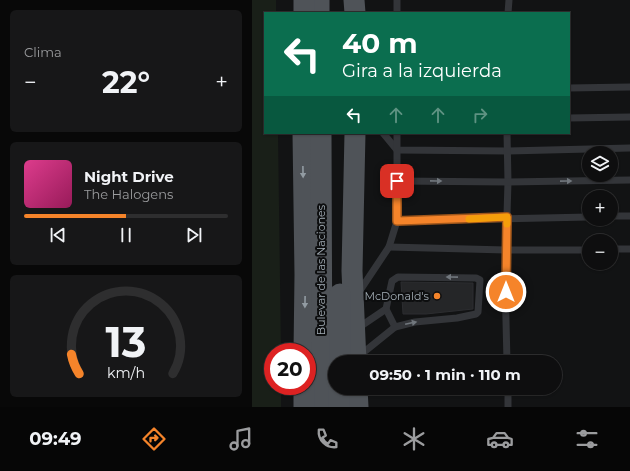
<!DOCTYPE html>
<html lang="es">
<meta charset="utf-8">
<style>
:root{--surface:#0e0e0f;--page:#171718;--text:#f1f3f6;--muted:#9b9c9e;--line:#2e2e2f;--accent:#f5842a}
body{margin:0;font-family:Montserrat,sans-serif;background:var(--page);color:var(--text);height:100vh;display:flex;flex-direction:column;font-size:15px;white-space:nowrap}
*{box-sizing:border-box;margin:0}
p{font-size:13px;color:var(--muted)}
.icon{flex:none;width:22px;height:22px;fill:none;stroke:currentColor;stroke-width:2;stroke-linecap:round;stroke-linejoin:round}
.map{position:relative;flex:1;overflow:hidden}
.drawer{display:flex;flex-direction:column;gap:10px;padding:10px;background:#080808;width:252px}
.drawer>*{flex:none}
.guide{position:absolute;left:12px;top:12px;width:306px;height:122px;border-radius:0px;box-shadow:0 1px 3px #0004,0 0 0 1px var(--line);background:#0b6e4f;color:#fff;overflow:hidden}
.controls{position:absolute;left:330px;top:146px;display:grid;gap:8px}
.controls a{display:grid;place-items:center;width:36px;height:36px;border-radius:50%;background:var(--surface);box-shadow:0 1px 3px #0004,0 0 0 1px var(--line);font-size:20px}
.speed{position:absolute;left:12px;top:343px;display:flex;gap:8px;font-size:20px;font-weight:700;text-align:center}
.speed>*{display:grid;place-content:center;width:52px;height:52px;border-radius:50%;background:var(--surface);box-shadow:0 1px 3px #0004,0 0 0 1px var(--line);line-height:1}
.speed .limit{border:6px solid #d22;background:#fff;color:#111}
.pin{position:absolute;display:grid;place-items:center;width:34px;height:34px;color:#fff;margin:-17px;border-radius:8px;box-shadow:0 2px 6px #0006}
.me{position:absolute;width:44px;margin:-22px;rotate:0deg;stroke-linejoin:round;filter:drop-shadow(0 0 3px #0008)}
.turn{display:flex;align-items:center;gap:14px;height:84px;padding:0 12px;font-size:18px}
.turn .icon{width:52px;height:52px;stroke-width:2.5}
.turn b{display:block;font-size:28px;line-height:34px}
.lanes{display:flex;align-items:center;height:38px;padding:0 12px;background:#0003;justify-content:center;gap:20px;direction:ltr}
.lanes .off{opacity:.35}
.big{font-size:30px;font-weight:700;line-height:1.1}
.drawer .widget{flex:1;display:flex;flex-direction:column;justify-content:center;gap:6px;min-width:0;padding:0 14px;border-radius:6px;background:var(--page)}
.drawer .dial{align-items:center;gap:0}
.dial svg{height:104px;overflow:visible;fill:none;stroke:var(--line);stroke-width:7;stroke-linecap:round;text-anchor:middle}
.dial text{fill:var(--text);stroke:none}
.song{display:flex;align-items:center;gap:12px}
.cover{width:48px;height:48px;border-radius:6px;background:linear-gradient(135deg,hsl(330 70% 55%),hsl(330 70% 35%))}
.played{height:4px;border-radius:2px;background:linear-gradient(90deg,var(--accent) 50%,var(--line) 50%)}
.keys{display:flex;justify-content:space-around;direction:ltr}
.heat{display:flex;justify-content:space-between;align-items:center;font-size:22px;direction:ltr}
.trip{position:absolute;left:76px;top:355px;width:234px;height:40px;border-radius:20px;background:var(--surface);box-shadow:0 1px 3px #0004,0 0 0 1px var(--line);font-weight:700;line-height:40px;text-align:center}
.menu{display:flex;height:64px;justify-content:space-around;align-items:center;background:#060606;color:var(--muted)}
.menu .icon{width:28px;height:28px}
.menu .selected{color:var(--accent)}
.menu b{font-size:18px;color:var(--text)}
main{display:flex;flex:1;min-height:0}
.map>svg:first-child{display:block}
.green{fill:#191f18}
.building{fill:#252628;stroke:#2c2d30}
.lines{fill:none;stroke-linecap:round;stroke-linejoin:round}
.lane{stroke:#333539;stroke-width:7}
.primary{stroke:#4f5358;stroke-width:21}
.oneway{fill:#929ba2}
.oneway2{fill:#71777d}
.route-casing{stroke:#9f561b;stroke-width:10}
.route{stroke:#f5842a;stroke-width:7}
.slow{stroke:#f59e0b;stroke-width:7}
.poi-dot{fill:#f5842a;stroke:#0d0e0f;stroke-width:1.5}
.labels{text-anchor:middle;stroke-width:4;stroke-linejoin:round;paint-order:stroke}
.street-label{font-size:11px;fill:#a3adb5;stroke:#0d0e0f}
.poi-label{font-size:11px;fill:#a3adb5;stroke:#0d0e0f;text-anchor:end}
</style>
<main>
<section class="drawer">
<div class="widget"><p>Clima</p>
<div class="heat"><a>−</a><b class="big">22°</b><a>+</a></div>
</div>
<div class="widget">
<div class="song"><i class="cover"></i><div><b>Night Drive</b><p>The Halogens</p></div></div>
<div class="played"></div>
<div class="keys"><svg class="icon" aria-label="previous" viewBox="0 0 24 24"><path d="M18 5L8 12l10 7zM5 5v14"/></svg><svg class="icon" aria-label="pause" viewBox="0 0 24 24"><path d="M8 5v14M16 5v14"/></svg><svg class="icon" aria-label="next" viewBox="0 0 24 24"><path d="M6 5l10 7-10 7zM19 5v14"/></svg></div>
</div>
<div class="widget dial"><svg viewBox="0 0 100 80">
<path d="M14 69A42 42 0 1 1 86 69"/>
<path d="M14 69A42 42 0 0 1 8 54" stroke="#f5842a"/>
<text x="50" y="56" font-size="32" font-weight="700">13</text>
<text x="50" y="72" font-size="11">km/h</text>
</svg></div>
</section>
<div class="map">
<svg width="378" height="407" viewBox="0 0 378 407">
<rect width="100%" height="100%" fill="#121314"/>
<polygon class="green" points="0,0 24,0 24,13 13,13 13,133 26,133 29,352 21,352 21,386 29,386 29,407 0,407"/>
<polygon class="building" points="149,282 221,283 221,309 174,314 151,314"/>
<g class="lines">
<g class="lane">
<polyline points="145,13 145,0"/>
<polyline points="256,13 257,0"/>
<polyline points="317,88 378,87"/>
<polyline points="317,118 378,117"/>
<polyline points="131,133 145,150 256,151 378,148"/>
<polyline points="255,133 256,182 253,280 255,362"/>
<polyline points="145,181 256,182 378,180"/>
<polyline points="359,216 378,216"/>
<polyline points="145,221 337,217"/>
<polyline points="137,247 254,250 337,250"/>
<polyline points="359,249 378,249"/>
<polyline points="107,292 137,247 145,221 145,133"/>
<polyline points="134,309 143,327"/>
<polyline points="106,328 134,309 140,281 146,277 224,278 228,280 226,312 224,314 205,318 163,322 143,327 107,356"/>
<polyline points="256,388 256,407"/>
</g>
<g class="primary">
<polyline points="67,0 67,13"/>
<polyline points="102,0 103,13"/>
<polyline points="52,13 52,0"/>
<polyline points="51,133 53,275 52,352"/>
<polyline points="69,133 70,407"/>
<polyline points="103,133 100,271 104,362"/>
<polyline points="88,362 88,294"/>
<polyline points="105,388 106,407"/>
<polyline points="52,407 52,386"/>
<polyline points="87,407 87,388"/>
</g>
</g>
<defs><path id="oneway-solid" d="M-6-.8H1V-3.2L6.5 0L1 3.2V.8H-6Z"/></defs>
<g class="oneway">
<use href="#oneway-solid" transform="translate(51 172) rotate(89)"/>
<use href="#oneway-solid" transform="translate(53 302) rotate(91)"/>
</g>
<g class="oneway2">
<use href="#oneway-solid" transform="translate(184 181) rotate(1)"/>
<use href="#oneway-solid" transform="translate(314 181) rotate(-1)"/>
<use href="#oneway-solid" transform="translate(200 277) rotate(-179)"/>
<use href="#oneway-solid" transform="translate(159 323) rotate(-12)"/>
</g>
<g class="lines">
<g class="route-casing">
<polyline id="route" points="145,181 145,221 255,217 254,292"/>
</g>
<use href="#route" class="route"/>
<polyline class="slow" points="217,219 255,217 255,224"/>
</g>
<circle class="poi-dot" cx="185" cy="296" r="4"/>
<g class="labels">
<g class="street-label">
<text transform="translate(69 270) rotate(-90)" y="4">Bulevar de las Naciones</text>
</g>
<g class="poi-label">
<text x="177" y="300">McDonald's</text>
</g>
</g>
</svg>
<div class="controls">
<a><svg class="icon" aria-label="layers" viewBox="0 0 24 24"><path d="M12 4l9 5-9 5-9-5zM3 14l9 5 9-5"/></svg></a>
<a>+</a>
<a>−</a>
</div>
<div class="speed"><div class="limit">20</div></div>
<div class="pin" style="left:145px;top:181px;background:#d93025"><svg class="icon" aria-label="arrive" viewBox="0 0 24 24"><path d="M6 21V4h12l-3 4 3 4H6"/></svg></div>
<svg class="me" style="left:254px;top:292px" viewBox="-20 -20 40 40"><circle r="17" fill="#f5842a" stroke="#fff" stroke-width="3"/><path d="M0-11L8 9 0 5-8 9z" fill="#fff"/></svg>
<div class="trip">09:50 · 1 min · 110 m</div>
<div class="guide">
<div class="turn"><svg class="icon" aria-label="left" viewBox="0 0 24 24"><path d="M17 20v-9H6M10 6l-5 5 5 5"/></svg><div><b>40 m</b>Gira a la izquierda</div></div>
<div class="lanes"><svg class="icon" aria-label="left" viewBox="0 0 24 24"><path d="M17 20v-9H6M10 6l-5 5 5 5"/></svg><svg class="icon off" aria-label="ahead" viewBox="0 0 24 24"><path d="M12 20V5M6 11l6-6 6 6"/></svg><svg class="icon off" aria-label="ahead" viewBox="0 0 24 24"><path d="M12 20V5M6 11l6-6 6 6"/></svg><svg class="icon off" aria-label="right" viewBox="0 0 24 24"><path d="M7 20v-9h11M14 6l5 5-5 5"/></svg></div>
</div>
</div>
</main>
<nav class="menu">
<b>09:49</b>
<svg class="icon selected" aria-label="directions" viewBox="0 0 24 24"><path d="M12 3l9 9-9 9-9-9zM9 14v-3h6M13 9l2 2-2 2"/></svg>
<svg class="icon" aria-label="music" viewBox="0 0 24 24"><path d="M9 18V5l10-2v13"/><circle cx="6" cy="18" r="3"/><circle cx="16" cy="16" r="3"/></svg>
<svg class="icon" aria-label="phone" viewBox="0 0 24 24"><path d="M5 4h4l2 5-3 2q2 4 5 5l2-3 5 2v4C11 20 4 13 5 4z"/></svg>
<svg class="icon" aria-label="climate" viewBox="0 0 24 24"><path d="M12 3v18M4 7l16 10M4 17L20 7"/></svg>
<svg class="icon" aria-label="car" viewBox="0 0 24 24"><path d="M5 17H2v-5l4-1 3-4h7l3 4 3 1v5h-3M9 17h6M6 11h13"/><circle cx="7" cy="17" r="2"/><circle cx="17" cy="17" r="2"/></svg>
<svg class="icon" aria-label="filters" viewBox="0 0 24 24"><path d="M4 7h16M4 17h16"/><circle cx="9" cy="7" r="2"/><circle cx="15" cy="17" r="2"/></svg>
</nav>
